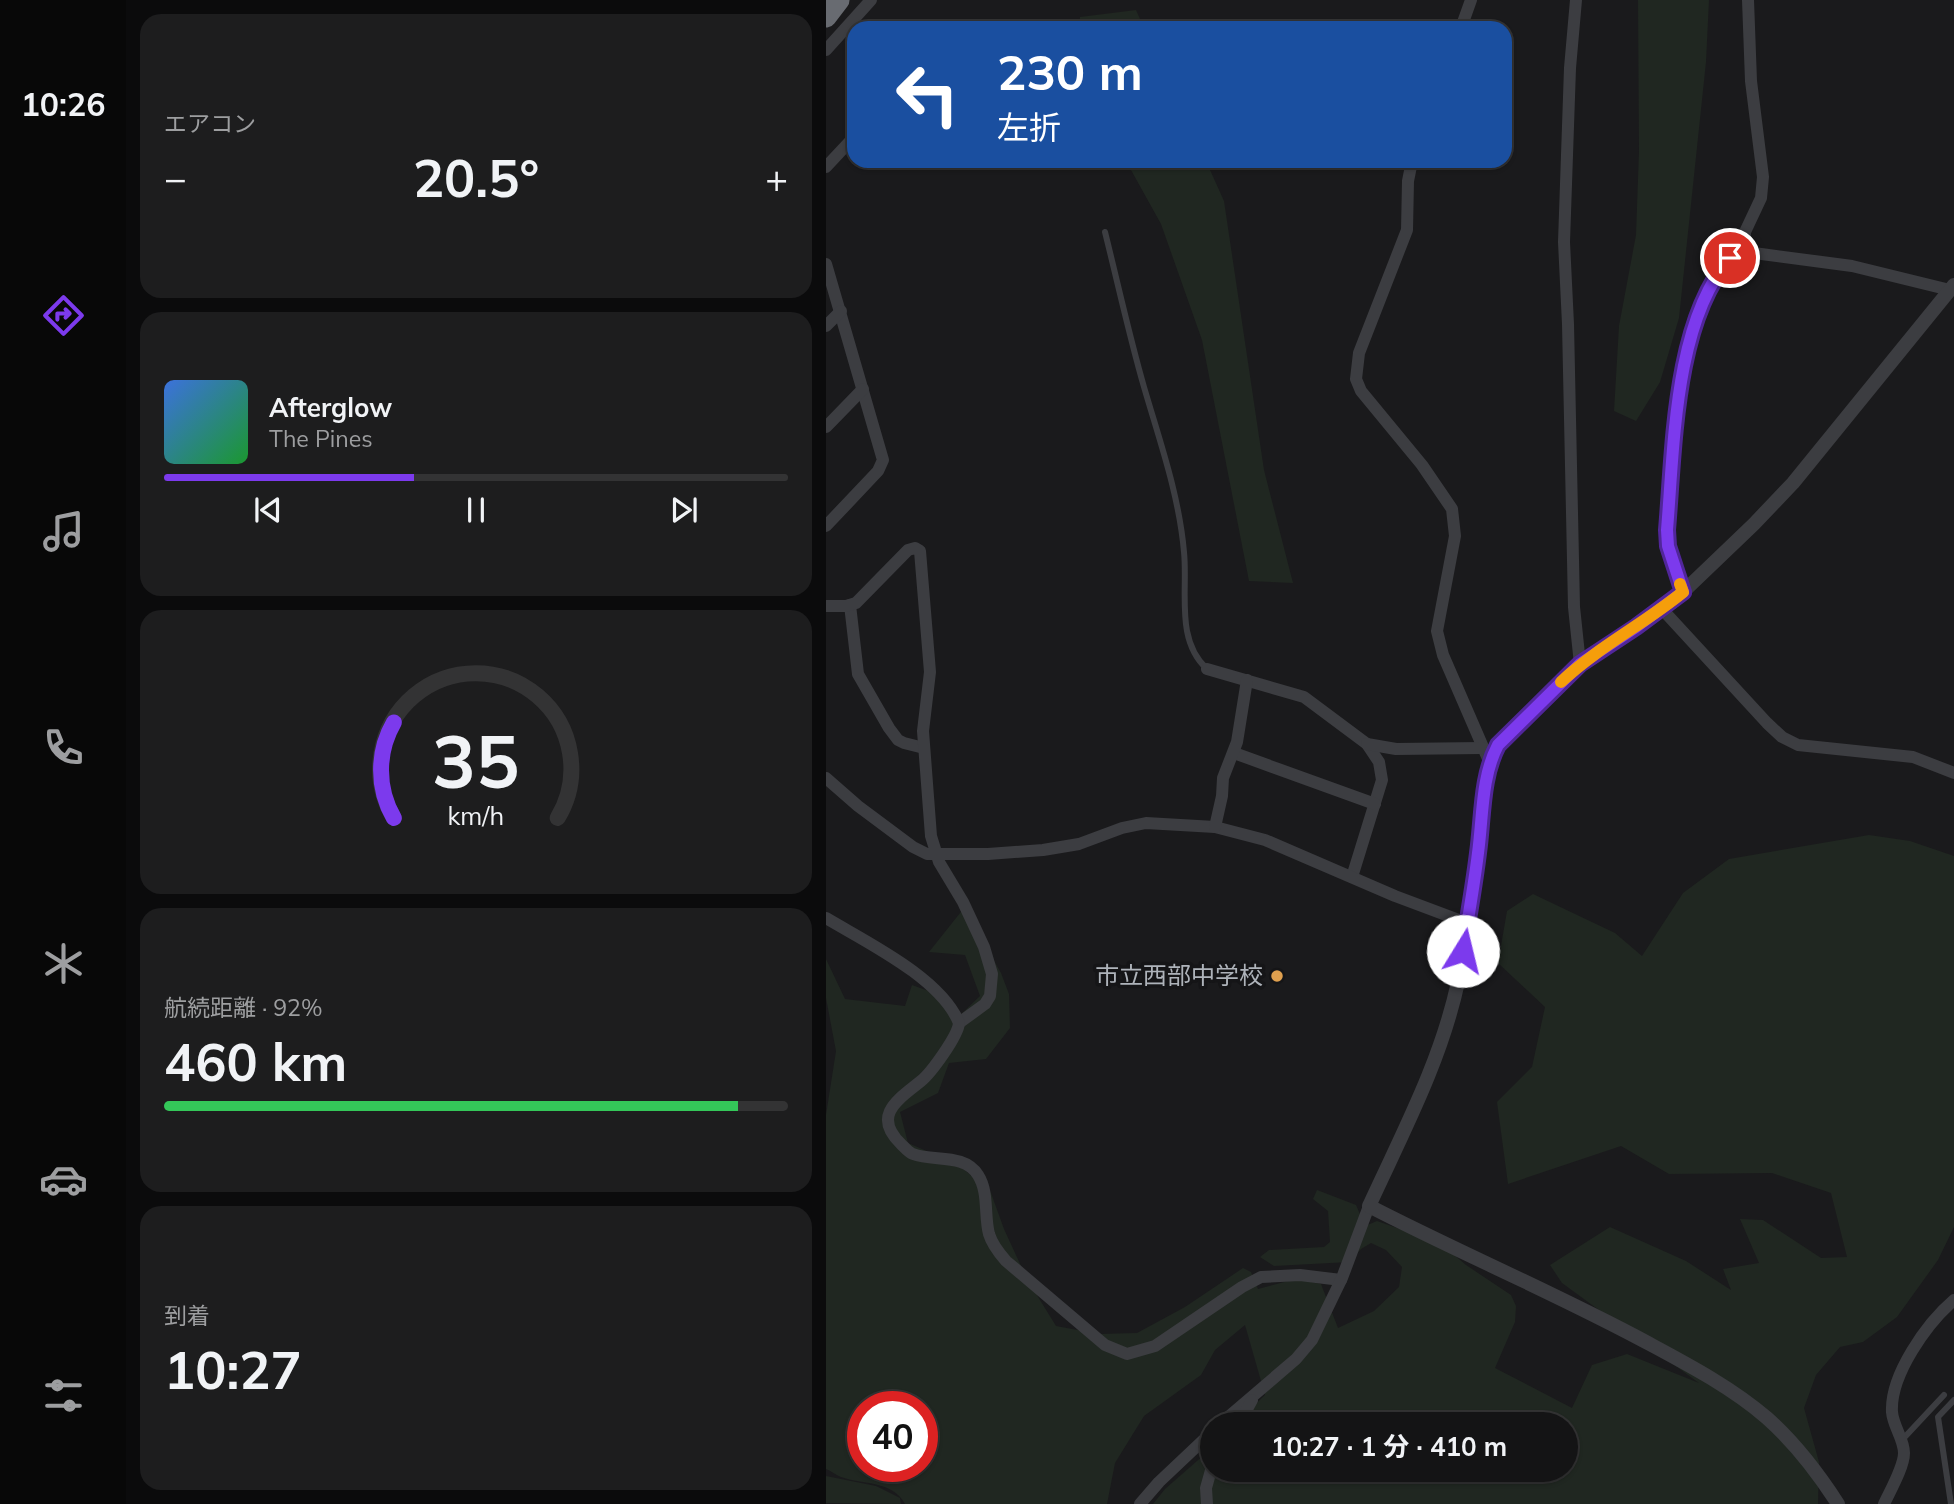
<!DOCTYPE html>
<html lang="ja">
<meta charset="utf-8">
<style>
:root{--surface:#141415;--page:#1d1d1e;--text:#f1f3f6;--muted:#9d9ea0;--line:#333334;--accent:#7c3aed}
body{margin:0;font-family:Mulish,"Noto Sans JP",sans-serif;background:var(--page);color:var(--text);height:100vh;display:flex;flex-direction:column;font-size:26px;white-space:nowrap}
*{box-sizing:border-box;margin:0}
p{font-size:23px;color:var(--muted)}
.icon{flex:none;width:38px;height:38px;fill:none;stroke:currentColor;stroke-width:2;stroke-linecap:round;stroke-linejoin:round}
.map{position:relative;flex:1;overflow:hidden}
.drawer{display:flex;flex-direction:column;gap:14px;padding:14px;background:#0b0b0c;width:700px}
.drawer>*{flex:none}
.top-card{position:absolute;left:21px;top:21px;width:665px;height:147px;border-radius:21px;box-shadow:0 2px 5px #0004,0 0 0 2px var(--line);background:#1a4fa0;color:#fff;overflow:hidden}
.speed{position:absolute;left:21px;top:1391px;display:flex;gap:14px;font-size:35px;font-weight:700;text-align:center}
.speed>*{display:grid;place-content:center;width:91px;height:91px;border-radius:50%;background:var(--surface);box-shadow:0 2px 5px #0004,0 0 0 2px var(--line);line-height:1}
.speed .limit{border:10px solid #d22;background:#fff;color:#111}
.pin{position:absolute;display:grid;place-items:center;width:60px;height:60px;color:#fff;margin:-30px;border:4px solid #fff;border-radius:50%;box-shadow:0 2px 7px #0007}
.me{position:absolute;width:77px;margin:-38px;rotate:9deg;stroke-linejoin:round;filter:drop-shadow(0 0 5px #0008)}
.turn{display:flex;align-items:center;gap:24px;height:147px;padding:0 35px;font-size:32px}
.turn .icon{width:91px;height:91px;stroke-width:2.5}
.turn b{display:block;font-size:49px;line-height:60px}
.big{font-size:52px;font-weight:700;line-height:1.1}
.drawer .tile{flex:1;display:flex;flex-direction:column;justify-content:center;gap:10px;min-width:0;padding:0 24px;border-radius:21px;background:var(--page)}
.drawer .dial{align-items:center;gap:0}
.dial svg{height:182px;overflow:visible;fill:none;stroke:var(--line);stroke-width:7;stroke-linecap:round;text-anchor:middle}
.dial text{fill:var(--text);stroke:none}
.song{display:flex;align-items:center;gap:21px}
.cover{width:84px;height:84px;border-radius:10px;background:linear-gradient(135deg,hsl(220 70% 55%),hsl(130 70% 35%))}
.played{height:7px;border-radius:4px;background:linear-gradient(90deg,var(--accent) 40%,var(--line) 40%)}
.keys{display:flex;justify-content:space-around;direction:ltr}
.heat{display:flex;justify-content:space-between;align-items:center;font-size:38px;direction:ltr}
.charge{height:10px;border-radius:5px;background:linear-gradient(90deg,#34c759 92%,var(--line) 0)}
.trip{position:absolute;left:374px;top:1412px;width:378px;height:70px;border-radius:35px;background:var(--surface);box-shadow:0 2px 5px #0004,0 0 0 2px var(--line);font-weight:700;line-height:70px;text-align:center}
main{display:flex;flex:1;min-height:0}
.tab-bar{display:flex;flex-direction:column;width:126px;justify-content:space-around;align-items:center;background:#080808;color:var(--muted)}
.tab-bar .icon{width:49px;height:49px}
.tab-bar .current{color:var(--accent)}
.tab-bar b{font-size:32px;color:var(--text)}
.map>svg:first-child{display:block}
.green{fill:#202721;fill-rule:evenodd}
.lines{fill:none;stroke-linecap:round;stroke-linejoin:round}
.service{stroke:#3c3d41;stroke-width:6}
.minor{stroke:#3c3d41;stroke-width:12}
.tertiary{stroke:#3c3d41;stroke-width:14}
.motorway{stroke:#686b71;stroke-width:21}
.route-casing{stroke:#51269a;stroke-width:18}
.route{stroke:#7c3aed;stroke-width:12}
.slow{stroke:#f59e0b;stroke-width:12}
.poi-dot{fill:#dfa04f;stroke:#151517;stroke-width:2.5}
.labels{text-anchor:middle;stroke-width:7;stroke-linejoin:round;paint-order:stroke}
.poi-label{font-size:24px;fill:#aeb3ba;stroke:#151517;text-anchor:end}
</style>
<main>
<nav class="tab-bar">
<b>10:26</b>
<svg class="icon current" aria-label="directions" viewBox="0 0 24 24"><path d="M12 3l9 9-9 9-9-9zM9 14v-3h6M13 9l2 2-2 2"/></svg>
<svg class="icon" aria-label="music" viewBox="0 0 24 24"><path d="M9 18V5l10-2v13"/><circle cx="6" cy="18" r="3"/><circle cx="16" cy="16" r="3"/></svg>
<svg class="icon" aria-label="phone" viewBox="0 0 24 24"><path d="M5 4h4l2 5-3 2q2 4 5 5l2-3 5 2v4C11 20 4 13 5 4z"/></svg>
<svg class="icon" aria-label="climate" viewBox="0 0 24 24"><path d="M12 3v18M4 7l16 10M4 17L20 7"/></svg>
<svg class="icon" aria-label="car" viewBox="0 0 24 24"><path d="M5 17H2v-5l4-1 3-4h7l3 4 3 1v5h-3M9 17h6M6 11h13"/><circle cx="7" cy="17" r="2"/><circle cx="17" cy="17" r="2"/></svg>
<svg class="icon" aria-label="filters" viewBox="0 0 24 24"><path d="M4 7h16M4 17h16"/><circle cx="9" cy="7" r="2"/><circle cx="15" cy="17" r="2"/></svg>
</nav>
<section class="drawer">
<div class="tile"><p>エアコン</p>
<div class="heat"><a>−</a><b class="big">20.5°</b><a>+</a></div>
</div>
<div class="tile">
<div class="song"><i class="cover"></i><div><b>Afterglow</b><p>The Pines</p></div></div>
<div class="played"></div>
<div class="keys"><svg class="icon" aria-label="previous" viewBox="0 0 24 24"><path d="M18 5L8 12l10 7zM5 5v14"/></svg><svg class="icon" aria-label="pause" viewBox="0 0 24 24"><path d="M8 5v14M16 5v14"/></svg><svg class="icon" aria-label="next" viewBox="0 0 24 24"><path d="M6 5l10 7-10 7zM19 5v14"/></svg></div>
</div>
<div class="tile dial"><svg viewBox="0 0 100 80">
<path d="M14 69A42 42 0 1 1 86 69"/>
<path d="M14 69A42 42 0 0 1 14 27" stroke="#7c3aed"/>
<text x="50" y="56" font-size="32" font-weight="700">35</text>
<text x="50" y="72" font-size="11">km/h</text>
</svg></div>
<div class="tile"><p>航続距離 · 92%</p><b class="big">460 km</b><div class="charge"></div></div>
<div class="tile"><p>到着</p><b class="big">10:27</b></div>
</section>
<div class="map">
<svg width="1128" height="1504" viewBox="0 0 1128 1504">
<rect width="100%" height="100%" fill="#1a1a1c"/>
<g class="green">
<polygon points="812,0 883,0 880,62 853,318 834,382 810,421 788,411 793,326 810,235 813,151"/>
<polygon points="310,10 318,28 253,28 254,17"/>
<polygon points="300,161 380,161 398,201 438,470 467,583 423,581 376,340 335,224"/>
<path d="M1043,835L1084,841L1128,856V1227L1112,1260L1071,1317L1037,1342L1014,1347L990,1375L978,1408L993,1462L992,1504H327L339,1489L387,1447V1470H740V1424H409L439,1395L419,1325L389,1350L375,1375L318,1416L289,1463L281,1504H79C66,1480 37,1485 15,1477C10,1475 5,1471 0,1469V1115L10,1051L0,998V959L19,999L79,1006L86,985L108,993L130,1019L154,996L139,955L103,952L138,908L175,973L183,994L184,1028L160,1059L123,1063L112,1093L74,1112L82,1143L133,1165L165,1193L178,1229L201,1279L230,1326L273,1334L311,1333L359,1307L417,1268L425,1272L432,1289L470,1279L495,1284L512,1328L548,1311L573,1287L576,1267L560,1250L545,1243L535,1249L523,1262L448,1266L434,1257L443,1250L498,1247L504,1242L502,1211L487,1199L491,1190L530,1205L539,1226L551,1221L614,1243L640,1265L685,1295L690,1306L689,1322L669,1368L746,1408L766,1365L801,1354L873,1383L736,1283L724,1265L784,1227L860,1261L905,1290L897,1269L933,1263L914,1219L937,1220L995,1258L1021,1257L1005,1193L946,1173L843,1174L795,1146L682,1184L671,1102L706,1067L719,1007L672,963L681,911L707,894L789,933L816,956L857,893L903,859ZM37,1407H96V1466H37Z"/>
<polygon points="0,1476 50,1486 74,1498 75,1504 0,1503"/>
</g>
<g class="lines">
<g class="service">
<path d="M279,232C292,284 303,335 318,387C334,442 353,495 358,552C362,591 349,640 381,669"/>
<polyline points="1076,1440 1118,1395"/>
<polyline points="1125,1504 1112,1417 1128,1400"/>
</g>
<g class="minor">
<polyline points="750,0 744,68 738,242 742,324 748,607 754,664"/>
<polyline points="922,0 925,81 937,177 935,198 919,232 919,242 928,253 1026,266 1124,290"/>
<polyline points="635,28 645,0"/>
<polyline points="0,50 45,0"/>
<polyline points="586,161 582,181 581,230 533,353 530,379 535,391 596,465 626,509 629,536 611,631 617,655 663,761"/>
<polyline points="0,167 28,137"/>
<polyline points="0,264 57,460 52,471 0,526"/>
<polyline points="0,326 15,311"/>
<polyline points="0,427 37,389"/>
<polyline points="857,592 842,546 841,530 853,391 868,327 874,308 890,274 919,242"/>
<polyline points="24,605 32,674 63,728 72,740 78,743 98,748"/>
<polyline points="0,606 20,606 30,603 82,550 89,548 94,551 104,672 97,731 105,836 113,862 137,902 158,947 166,974 164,996 159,1004 133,1023"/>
<polyline points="836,609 941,723 956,737 972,745 1087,757 1128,773"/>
<polyline points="381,669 478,697 541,744 553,762 556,780 526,877"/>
<polyline points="541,744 570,749 656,748"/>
<polyline points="408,753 549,804"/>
<polyline points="0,778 32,806 87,847 101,854 162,854 217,850 253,844 296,828 320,823 389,827 439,840 569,896 641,923"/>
<polyline points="389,827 396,796 397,778 411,742 421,680"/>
<path d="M0,918C40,942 115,978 133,1023C132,1036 105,1073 95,1081C73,1099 45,1115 75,1144C79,1148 83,1153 87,1154C108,1162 138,1153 152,1175C163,1192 158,1215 163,1234C166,1244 173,1253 180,1261L279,1345L301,1354L329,1346L416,1287L435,1277L474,1275L515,1280"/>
<polyline points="394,1424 470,1359 486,1340 516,1278 543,1206"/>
<polyline points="413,1424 426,1400"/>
<polyline points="314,1504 333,1482 387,1431"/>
<polyline points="381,1504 380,1488 387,1463"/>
<path d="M1058,1504C1064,1491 1078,1467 1078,1453C1078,1439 1067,1426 1066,1412C1064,1375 1101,1323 1128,1300"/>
</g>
<path class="tertiary" d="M1012,1504C992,1473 969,1443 941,1418C905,1387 861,1364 820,1342C729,1293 634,1253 543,1206C577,1132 615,1061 632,982C641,939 647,894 653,850C657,815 655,777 672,745L754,664L810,627L857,592L928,524L967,483L1128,285"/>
<polyline class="motorway" points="0,17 13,0"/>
</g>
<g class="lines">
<g class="route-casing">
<path id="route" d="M637,951C642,918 648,886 652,853C657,817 655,777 672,745L754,664L810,627L857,592L842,546L841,530C848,448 848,322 904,258"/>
</g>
<use href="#route" class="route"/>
<path class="slow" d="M735,682C772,647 818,624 857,592L854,584"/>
</g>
<circle class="poi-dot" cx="451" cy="976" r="7"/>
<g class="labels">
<g class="poi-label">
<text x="437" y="984">市立西部中学校</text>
</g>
</g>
</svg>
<div class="speed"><div class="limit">40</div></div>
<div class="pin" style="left:904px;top:258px;background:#d93025"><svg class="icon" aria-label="arrive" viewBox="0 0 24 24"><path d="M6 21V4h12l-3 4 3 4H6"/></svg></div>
<svg class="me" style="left:637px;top:951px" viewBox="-20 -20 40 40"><circle r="19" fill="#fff"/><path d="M0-13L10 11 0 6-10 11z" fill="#7c3aed"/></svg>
<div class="trip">10:27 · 1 分 · 410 m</div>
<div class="top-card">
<div class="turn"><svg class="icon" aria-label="left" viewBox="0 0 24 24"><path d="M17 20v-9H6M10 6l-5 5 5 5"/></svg><div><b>230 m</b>左折</div></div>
</div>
</div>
</main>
